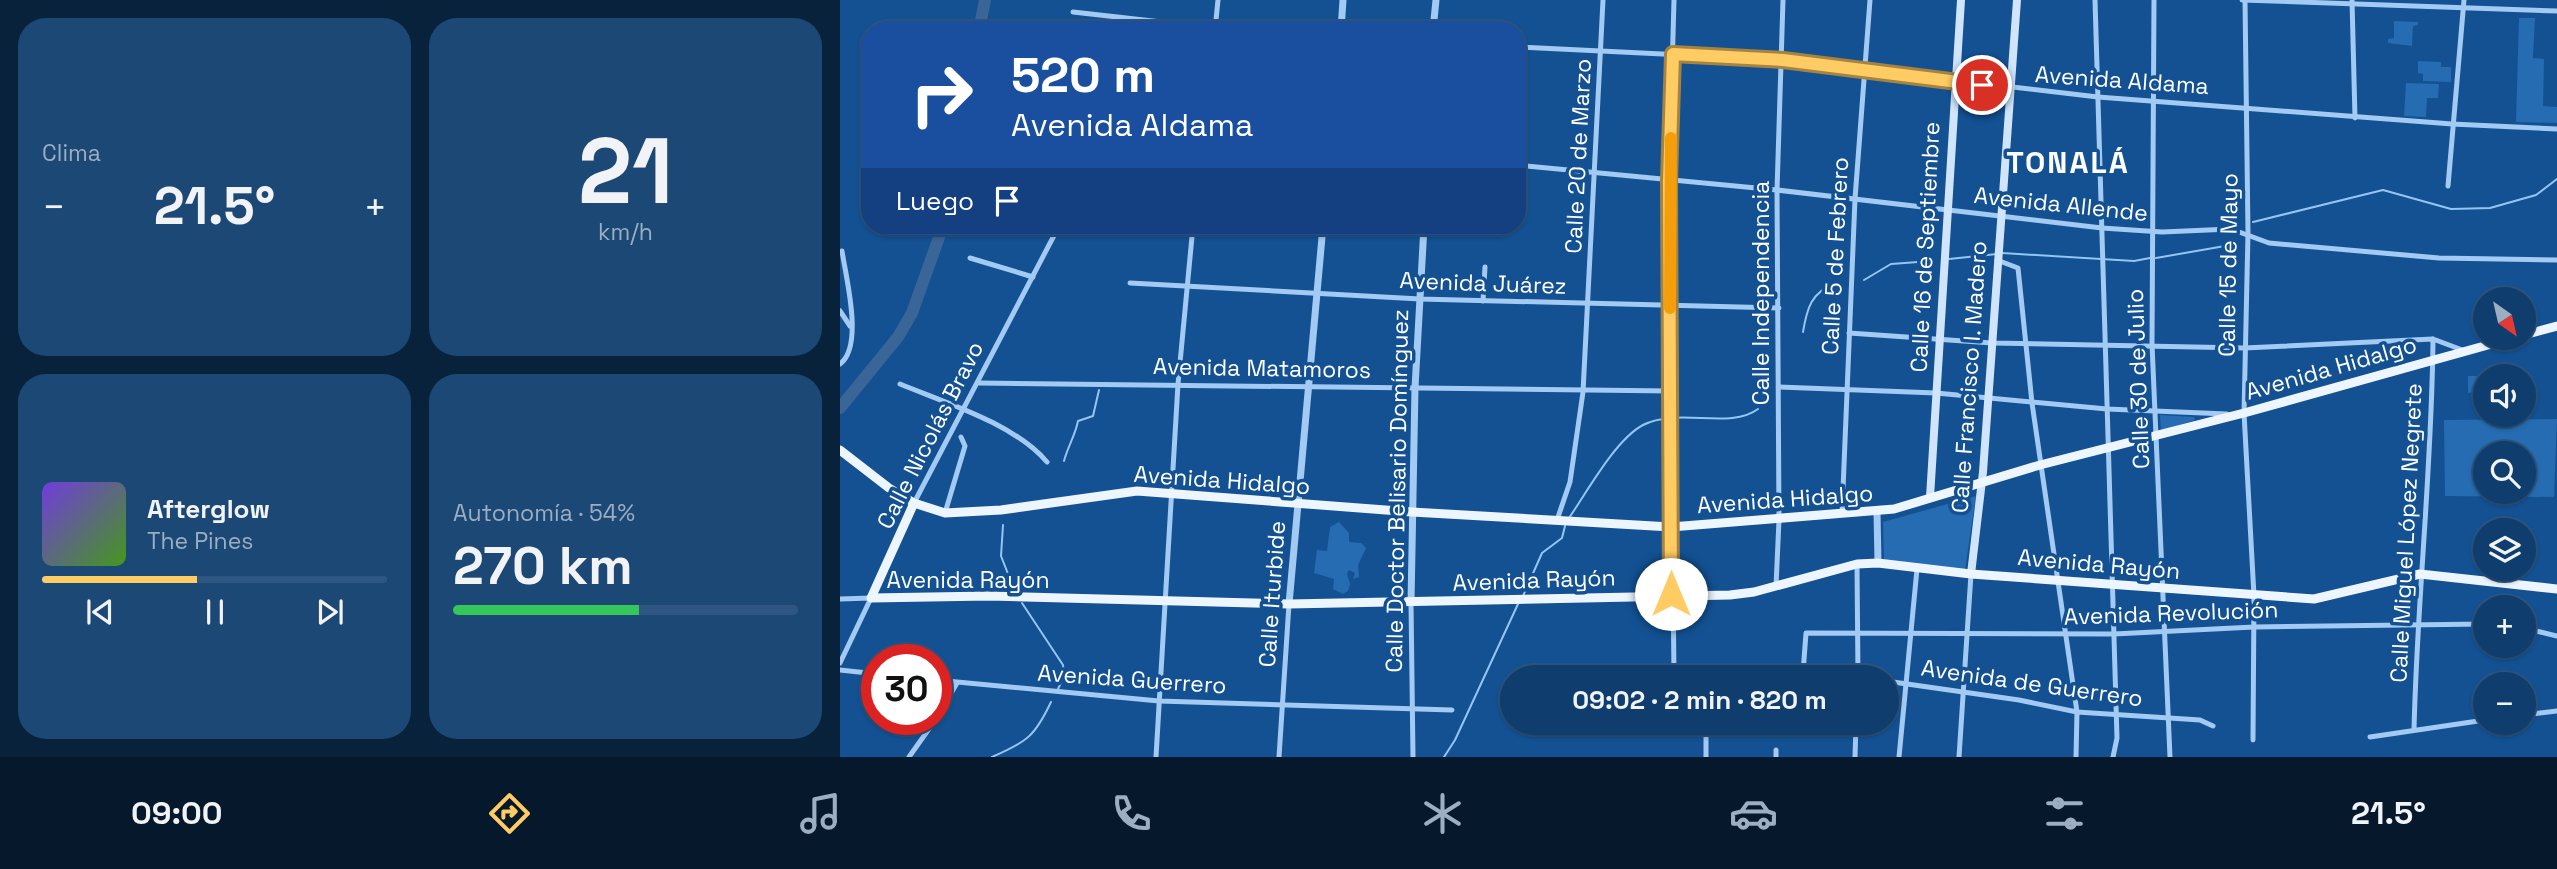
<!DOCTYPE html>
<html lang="es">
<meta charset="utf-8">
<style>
:root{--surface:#0e3d6e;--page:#1c4876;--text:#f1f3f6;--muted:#9baec2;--line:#2e5681;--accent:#ffcb63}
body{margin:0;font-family:"Space Grotesk",sans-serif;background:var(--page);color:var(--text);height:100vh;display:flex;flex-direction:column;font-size:26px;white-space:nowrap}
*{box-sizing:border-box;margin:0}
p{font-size:23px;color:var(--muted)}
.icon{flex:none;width:38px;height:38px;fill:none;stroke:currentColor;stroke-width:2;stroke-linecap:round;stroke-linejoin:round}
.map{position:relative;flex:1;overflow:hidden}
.details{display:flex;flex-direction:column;gap:18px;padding:18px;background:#08223c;width:840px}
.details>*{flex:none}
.hud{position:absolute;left:21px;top:21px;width:665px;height:214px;border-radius:28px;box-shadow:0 2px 5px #0004,0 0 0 2px var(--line);background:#1a4fa0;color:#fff;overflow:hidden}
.needle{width:46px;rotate:146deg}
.controls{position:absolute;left:1633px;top:287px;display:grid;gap:14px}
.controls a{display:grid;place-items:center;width:63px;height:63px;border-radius:50%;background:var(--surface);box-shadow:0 2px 5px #0004,0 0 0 2px var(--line);font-size:35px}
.speed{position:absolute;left:21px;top:644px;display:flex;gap:14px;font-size:35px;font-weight:700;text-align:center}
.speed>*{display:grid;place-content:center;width:91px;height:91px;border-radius:50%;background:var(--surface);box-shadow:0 2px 5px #0004,0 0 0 2px var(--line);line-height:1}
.speed .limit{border:10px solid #d22;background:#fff;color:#111}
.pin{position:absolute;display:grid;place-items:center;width:60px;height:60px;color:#fff;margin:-30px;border:4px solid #fff;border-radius:50%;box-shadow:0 2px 7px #0007}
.me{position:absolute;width:77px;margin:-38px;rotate:0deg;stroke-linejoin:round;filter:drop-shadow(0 0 5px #0008)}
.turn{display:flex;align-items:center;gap:24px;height:147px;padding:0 35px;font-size:32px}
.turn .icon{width:91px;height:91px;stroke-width:2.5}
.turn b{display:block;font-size:49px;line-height:60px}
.then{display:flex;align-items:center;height:66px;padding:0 35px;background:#0003;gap:14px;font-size:26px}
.big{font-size:52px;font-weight:700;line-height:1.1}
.details .widget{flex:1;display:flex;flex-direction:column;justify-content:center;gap:10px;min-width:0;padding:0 24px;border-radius:28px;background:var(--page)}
.details .dial{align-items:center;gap:0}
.dial b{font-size:91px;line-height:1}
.song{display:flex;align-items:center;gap:21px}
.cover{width:84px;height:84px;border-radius:10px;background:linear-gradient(135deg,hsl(260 70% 55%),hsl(100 70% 35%))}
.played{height:7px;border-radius:4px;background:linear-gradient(90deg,var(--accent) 45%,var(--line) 45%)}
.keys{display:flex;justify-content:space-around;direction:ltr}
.heat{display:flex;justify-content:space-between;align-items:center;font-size:38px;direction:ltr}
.charge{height:10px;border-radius:5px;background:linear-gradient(90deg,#34c759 54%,var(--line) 0)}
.details .tiles{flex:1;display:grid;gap:18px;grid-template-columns:repeat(2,1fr)}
.trip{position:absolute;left:660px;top:665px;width:399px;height:70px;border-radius:35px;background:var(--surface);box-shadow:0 2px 5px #0004,0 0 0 2px var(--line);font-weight:700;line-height:70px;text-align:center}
.tabs{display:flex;height:112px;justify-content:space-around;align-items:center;background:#06182c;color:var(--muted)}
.tabs .icon{width:49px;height:49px}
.tabs .on{color:var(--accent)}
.tabs b{font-size:32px;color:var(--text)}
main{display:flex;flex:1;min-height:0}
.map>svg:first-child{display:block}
.green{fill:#256cb2;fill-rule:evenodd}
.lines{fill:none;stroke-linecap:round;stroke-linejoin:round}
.stream{stroke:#94c5f5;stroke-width:2}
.river{stroke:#396696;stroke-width:12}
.minor{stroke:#a2caf2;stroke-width:5}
.tertiary{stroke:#a2caf2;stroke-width:7}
.secondary{stroke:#d0e5fc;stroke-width:8}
.primary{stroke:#edf5ff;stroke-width:9}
.route-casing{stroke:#a68440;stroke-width:18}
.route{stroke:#ffcb63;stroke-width:12}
.slow{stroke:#f59e0b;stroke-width:12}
.labels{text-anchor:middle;stroke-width:7;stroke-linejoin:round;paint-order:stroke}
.street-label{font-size:23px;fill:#fff;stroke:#135193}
.district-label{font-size:30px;font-weight:bold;letter-spacing:2px;fill:#fff;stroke:#135193}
</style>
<main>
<section class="details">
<div class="tiles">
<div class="widget"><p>Clima</p>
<div class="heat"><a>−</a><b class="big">21.5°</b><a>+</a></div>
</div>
<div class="widget dial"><b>21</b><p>km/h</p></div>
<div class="widget">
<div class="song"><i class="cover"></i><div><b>Afterglow</b><p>The Pines</p></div></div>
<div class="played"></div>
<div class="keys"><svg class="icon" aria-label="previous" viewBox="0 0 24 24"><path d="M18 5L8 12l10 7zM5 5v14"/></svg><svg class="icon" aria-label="pause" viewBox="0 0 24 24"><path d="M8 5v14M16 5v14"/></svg><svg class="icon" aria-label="next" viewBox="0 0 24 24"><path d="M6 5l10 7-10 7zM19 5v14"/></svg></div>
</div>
<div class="widget"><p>Autonomía · 54%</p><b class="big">270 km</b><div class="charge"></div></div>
</div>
</section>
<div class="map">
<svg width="1717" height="757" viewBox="0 0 1717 757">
<rect width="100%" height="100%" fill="#135193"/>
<g class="green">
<polygon points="1679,18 1695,18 1693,58 1704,59 1703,106 1717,107 1717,123 1676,122"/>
<polygon points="1554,21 1578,22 1578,25 1573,26 1572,46 1548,43 1548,39 1554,38"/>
<polygon points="1578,61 1601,62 1601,67 1611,67 1611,82 1583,81 1583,74 1578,73"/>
<polygon points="1566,83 1599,84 1598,98 1587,98 1586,117 1564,116"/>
<polygon points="1628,376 1648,376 1645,376 1645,390 1628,393"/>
<polygon points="1320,415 1354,417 1355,420 1321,431"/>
<path d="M1717,419L1714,497L1605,496L1604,420ZM1645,453H1684V492H1645Z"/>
<polygon points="1136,496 1125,570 1044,561 1043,522"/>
<polygon points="499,522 509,533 509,542 521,543 526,548 518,565 519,577 513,579 515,573 509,570 507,574 510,584 508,591 503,594 493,589 494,579 474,573 477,550 487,551 490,527"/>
</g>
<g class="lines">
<g class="stream">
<polyline points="1413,222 1543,190 1611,209 1650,208 1696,195 1717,179"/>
<polyline points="1162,253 1294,261 1310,258"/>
<polyline points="1316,258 1385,246 1392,239"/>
<polyline points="1109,259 1157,254"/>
<polyline points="1024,280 1051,264 1078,262"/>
<path d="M963,332C967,308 971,293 995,283"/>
<path d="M224,461C228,446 235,436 238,421L253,416L259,390"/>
<path d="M729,518C747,492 775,440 803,425C838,407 890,430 918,409"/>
<polyline points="163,525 161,556 174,589"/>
<polyline points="683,596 702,553 722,538 725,526"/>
<polyline points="182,603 223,665 224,676 218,689"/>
<path d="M152,757C187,742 195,736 211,702"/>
<polyline points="604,757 615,740 678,604"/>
</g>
<g class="river">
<polyline points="139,30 145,0"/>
<polyline points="0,408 58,337 72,313 103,226"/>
</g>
<g class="minor">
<polyline points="1255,0 1277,738 1273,757"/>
<polyline points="1314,0 1312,344 1330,757"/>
<polyline points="1402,0 1717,11"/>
<polyline points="1405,0 1408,233 1404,413 1414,596 1413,740"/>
<polyline points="1512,0 1515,118"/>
<polyline points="233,12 375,28 386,25 461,30"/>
<polyline points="375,30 378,0"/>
<polyline points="677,47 943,60 1258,97 1612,124 1717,129"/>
<polyline points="677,165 937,190 1262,228 1322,232 1391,229 1429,243 1599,258 1717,260"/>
<polyline points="1608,186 1624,0"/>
<polyline points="130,258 193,277"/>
<polyline points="1157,260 1178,268 1192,403 1237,712 1236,757"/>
<polyline points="290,283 580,299 939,308"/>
<polyline points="643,301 645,267"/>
<polyline points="0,311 10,326"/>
<polyline points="1009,333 1152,343 1404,348 1593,339 1625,351"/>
<path d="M0,364C24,346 6,278 2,251"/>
<polyline points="139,383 831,391"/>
<path d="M60,384C106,403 175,424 207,462"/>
<polyline points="939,387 1096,393 1267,409 1387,414"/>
<polyline points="74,503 219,226"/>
<polyline points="105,513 125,446 121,437"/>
<polyline points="1002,514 1015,199 1030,0"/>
<polyline points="717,520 730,482 743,392 763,0"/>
<polyline points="1017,564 1018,677"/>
<polyline points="936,586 939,520 937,190 943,0"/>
<polyline points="0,599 31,598 0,663"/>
<polyline points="571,603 573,757"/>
<polyline points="1684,628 1717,636"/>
<polyline points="0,670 37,674"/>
<polyline points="963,673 966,633 1274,634 1414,627 1645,624"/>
<polyline points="834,677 829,181 834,0"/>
<polyline points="878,677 963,673 1019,677"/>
<polyline points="96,680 319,701 612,710"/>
<polyline points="1046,681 1179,700 1237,712 1360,720 1373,726"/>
<polyline points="1684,715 1717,711"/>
<polyline points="96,719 117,683"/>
<polyline points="833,727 833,723"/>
<path d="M1574,730C1577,599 1592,469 1593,339"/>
<polyline points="1530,737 1645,720"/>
<polyline points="69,757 96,719"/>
<polyline points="316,757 338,384 353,226"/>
<polyline points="439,757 449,604"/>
<polyline points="866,757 866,723"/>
<polyline points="936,757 936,750"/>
<polyline points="1015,757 1016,723"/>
<polyline points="1059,757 1077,569"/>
<polyline points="1119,757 1131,574"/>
</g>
<g class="tertiary">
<polyline points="501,30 503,0"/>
<polyline points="593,30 596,0"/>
<polyline points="1037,512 1038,563"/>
<polyline points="571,603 575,388 584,226"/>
<polyline points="449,604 483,226"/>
</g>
<g class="secondary">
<polyline points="1090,497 1121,0"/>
<polyline points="1131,574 1143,472 1177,0"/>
</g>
<g class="primary">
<polyline points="1684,335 1717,326"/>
<polyline points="0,450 49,488 74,503 105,513 161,510 297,491 572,512 831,527 1054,509 1200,465 1404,413 1673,338"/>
<polyline points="74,503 31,598 149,596 449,604 890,595 914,592 1017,564 1038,563 1131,574 1474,599 1580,574 1717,589"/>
</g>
</g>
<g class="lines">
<g class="route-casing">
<polyline id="route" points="831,594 829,181 833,54 943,60 1142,85"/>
</g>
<use href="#route" class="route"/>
<polyline class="slow" points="830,308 831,138"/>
</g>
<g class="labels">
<g class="street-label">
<text transform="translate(1282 80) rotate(4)" y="8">Avenida Aldama</text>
<text transform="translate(738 156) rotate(-87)" y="8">Calle 20 de Marzo</text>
<text transform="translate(1221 204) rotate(6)" y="8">Avenida Allende</text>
<text transform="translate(1085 247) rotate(-87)" y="8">Calle 16 de Septiembre</text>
<text transform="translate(995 256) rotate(-87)" y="8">Calle 5 de Febrero</text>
<text transform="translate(1388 265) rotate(-89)" y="8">Calle 15 de Mayo</text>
<text transform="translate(643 283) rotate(2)" y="8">Avenida Juárez</text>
<text transform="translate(921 293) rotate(-90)" y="8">Calle Independencia</text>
<text transform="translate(422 368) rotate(1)" y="8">Avenida Matamoros</text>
<text transform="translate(1491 368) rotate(-16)" y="8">Avenida Hidalgo</text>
<text transform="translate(1129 377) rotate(-86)" y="8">Calle Francisco I. Madero</text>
<text transform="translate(1298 379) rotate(-92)" y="8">Calle 30 de Julio</text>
<text transform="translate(90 435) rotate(-63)" y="8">Calle Nicolás Bravo</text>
<text transform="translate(382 480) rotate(4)" y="8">Avenida Hidalgo</text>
<text transform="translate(557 491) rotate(-89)" y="8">Calle Doctor Belisario Domínguez</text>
<text transform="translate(945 499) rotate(-4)" y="8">Avenida Hidalgo</text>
<text transform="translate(1566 533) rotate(-87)" y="8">Calle Miguel López Negrete</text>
<text transform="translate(1259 564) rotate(5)" y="8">Avenida Rayón</text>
<text x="128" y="588">Avenida Rayón</text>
<text transform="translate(694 580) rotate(-2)" y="8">Avenida Rayón</text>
<text transform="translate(432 594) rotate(-86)" y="8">Calle Iturbide</text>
<text transform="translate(1331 613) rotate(-2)" y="8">Avenida Revolución</text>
<text transform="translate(292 679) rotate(4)" y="8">Avenida Guerrero</text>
<text transform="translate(1192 683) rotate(8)" y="8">Avenida de Guerrero</text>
</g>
<g class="district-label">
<text x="1228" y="173">TONALÁ</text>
</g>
</g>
</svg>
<div class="controls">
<a><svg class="needle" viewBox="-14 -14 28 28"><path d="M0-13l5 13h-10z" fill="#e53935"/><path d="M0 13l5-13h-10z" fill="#9baec2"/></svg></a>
<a><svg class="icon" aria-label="sound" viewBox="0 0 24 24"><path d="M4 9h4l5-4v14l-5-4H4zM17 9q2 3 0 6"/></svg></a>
<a><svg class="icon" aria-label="search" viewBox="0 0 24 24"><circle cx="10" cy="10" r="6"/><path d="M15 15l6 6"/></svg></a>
<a><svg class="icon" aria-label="layers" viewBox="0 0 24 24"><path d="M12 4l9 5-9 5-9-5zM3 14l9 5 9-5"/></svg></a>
<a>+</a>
<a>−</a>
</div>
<div class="speed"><div class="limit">30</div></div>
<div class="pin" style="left:1142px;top:85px;background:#d93025"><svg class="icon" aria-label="arrive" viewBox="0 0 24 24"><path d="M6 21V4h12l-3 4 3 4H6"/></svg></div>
<svg class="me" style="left:831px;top:594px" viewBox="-20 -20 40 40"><circle r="19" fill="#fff"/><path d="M0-13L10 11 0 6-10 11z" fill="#ffcb63"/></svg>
<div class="trip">09:02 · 2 min · 820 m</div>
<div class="hud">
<div class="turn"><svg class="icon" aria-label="right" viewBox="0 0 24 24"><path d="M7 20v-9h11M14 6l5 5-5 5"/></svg><div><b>520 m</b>Avenida Aldama</div></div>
<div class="then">Luego<svg class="icon" aria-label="arrive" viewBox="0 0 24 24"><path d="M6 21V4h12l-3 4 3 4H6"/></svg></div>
</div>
</div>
</main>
<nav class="tabs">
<b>09:00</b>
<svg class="icon on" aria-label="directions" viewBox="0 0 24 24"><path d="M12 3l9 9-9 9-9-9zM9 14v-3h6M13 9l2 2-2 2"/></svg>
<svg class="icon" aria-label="music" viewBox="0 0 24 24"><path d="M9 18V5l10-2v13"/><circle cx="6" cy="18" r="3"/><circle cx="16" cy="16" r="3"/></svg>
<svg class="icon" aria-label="phone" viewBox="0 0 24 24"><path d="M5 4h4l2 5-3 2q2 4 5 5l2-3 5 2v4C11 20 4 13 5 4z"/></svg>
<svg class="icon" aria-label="climate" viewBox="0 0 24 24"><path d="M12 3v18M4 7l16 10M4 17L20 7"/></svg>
<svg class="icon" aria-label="car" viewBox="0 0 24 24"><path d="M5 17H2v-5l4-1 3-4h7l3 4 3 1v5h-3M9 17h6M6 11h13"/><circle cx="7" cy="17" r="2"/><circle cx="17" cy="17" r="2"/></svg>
<svg class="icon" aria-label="filters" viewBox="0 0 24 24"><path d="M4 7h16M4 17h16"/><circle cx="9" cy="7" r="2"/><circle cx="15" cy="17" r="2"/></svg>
<b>21.5°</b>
</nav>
